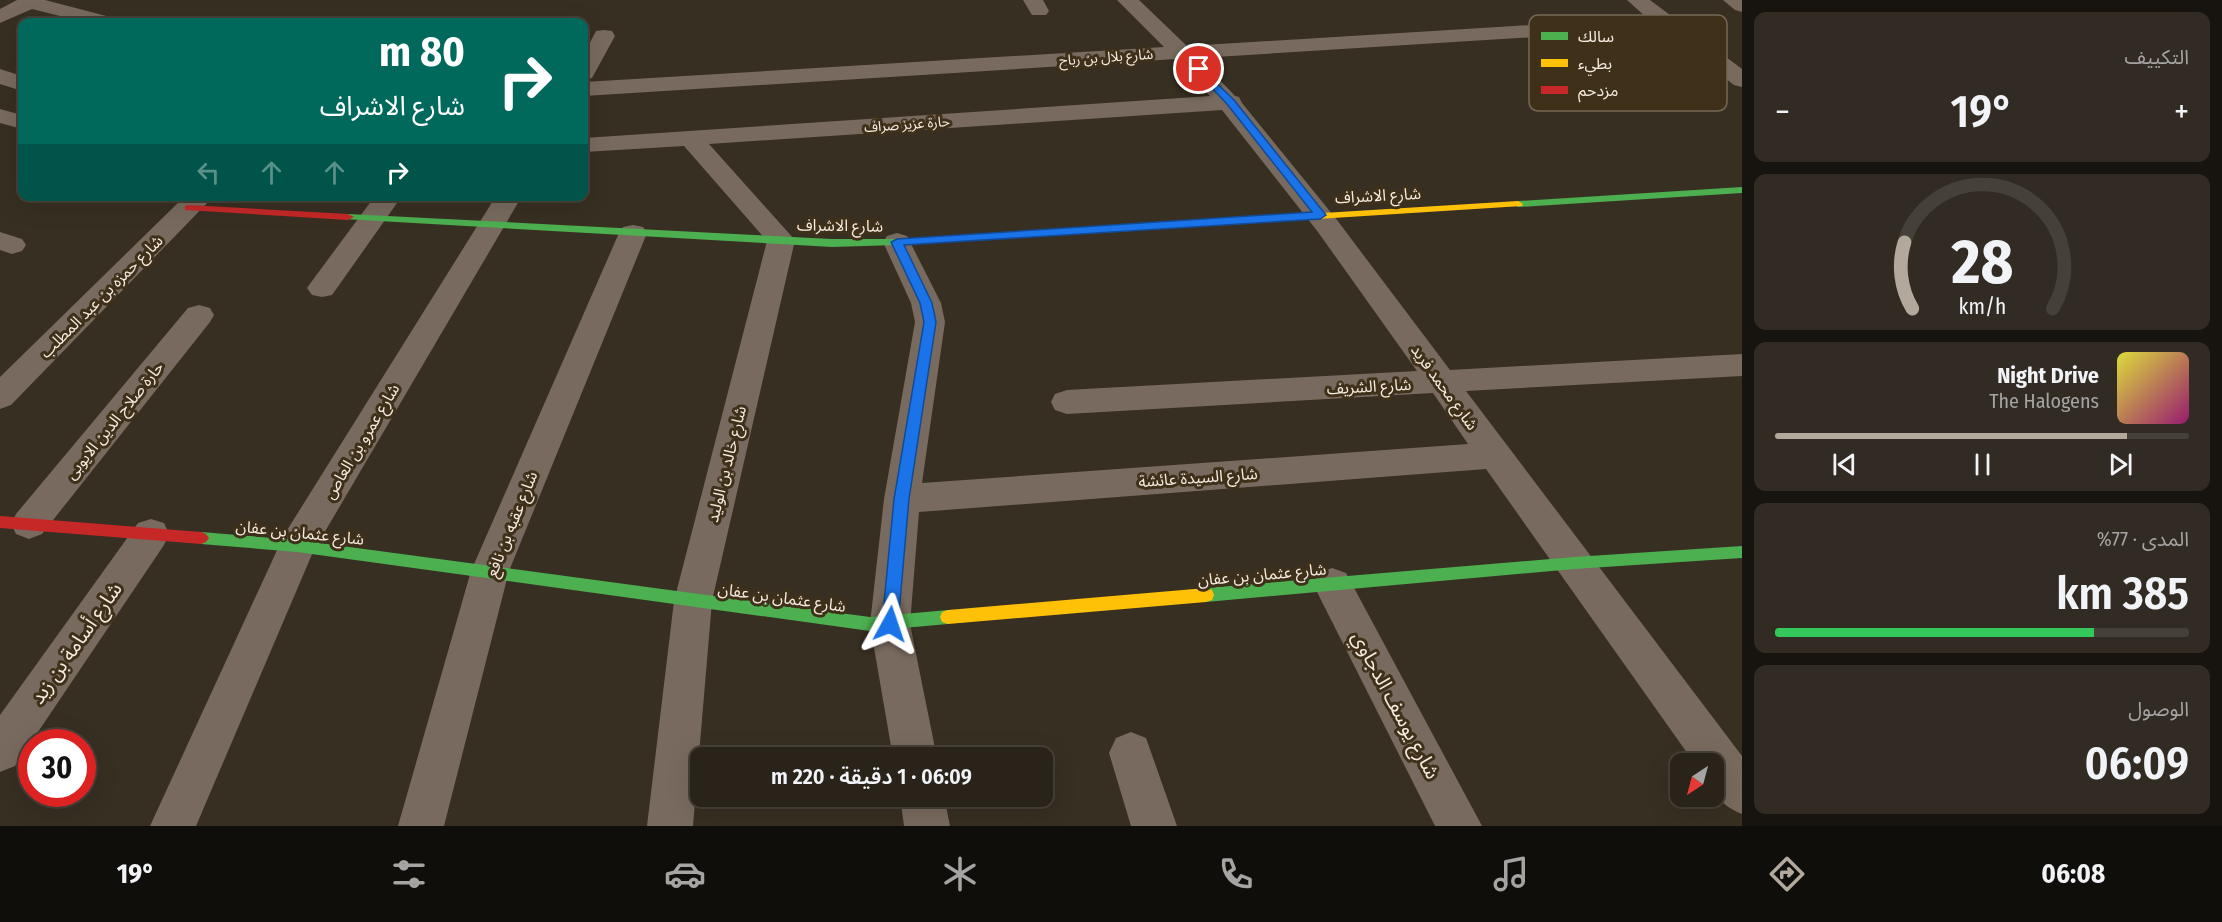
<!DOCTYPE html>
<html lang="ar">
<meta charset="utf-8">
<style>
:root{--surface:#29231a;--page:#312b23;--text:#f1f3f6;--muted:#a5a4a2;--line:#454039;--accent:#b2a99c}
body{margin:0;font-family:"Fira Sans Condensed","Noto Sans Arabic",sans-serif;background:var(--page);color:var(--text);direction:rtl;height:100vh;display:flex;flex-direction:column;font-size:22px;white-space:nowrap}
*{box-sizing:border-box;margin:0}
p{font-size:20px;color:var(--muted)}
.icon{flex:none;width:33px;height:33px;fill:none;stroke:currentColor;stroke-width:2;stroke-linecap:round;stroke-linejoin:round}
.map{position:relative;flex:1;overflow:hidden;direction:ltr}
.sheet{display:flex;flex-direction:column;gap:12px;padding:12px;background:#17130e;width:480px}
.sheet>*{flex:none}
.top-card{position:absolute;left:18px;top:18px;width:570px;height:183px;border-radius:12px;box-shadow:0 6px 24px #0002,0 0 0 2px var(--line);direction:rtl;background:#00695c;color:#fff;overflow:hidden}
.needle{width:39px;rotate:216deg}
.controls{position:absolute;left:1670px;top:753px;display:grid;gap:12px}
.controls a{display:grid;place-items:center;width:54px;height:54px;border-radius:12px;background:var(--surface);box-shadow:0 6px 24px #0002,0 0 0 2px var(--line);font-size:30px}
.speed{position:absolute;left:18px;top:729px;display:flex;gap:12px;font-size:30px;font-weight:700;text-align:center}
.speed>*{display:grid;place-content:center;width:78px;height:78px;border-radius:50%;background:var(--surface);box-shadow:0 6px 24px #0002,0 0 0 2px var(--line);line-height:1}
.speed .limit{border:9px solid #d22;background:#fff;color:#111}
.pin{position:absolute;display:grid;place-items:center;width:51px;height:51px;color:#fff;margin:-26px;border:3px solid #fff;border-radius:50%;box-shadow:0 2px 6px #0007}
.me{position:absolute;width:66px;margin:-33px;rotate:5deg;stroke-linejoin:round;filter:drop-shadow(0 0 4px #0008)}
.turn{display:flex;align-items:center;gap:21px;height:126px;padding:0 24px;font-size:27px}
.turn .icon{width:78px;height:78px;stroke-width:2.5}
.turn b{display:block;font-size:42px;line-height:51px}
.lanes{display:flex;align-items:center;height:57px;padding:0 24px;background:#0003;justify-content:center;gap:30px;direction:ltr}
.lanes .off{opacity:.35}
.big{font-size:45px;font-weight:600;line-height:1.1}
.sheet .widget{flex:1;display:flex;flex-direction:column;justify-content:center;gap:9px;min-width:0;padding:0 21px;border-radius:12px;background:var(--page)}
.sheet .dial{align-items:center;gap:0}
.dial svg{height:156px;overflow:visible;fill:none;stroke:var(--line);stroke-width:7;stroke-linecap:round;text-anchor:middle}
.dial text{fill:var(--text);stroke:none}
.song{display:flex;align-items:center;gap:18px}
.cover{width:72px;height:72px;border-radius:9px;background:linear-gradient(135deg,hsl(60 70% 55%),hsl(320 70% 35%))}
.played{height:6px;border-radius:3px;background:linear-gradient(90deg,var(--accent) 85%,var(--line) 85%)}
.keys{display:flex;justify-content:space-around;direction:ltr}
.heat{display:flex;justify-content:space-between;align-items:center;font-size:33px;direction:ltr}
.charge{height:9px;border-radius:4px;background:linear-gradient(90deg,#34c759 77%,var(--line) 0)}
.trip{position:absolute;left:690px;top:747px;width:363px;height:60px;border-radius:12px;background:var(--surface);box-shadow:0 6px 24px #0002,0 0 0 2px var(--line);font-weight:600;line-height:60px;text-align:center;direction:rtl}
.tabs{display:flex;height:96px;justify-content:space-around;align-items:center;background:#100e0a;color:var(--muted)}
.tabs .icon{width:42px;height:42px}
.tabs .current{color:var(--accent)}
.tabs b{font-size:27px;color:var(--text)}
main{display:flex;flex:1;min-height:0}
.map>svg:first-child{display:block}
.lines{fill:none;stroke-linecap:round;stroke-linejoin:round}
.street{fill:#786a5e;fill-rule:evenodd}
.fast{fill:#4caf50;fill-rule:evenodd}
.slow{fill:#ffc107;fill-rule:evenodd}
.jam{fill:#c62828;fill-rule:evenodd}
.route{fill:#1a73e8;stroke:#114b97;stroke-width:1.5}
.labels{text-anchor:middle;stroke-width:6;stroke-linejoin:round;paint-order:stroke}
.far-street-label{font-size:14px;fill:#f5ebde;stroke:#3f301a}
.street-label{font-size:16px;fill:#f5ebde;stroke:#3f301a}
.near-street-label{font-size:20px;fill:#f5ebde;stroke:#3f301a}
.key{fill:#3f301a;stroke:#766855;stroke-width:1.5}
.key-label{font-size:16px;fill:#f5ebde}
</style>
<main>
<section class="sheet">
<div class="widget"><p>التكييف</p>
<div class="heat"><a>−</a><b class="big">19°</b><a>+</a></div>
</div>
<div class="widget dial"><svg viewBox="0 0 100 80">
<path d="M14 69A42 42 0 1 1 86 69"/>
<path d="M14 69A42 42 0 0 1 10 35" stroke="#b2a99c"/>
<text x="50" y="56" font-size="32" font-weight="700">28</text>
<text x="50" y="72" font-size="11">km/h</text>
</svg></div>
<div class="widget">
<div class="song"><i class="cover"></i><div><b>Night Drive</b><p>The Halogens</p></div></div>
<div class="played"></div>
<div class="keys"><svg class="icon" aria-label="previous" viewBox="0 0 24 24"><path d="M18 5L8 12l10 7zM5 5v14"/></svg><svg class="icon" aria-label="pause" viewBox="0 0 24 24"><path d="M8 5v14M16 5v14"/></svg><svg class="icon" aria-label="next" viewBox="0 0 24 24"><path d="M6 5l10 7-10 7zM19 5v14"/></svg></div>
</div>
<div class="widget"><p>المدى · 77%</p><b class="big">385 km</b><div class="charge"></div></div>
<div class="widget"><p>الوصول</p><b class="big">06:09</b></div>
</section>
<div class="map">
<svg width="1742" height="826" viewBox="0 0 1742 826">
<rect width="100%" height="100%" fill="#372f22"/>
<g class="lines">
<g class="street">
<polygon points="17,0 45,0 114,18 118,22 84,22 32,9 0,23 0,9"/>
<polygon points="1023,0 1043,0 1049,11 1046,15 1032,15"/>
<path d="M1117,0H1139L1187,46L1647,18L1627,0H1650L1742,69V87L1734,85L1662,29L1199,58L1235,96L1239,97L1242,103L1337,220L1450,370L1742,354V376L1466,391L1742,756V814C1715,803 1713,791 1713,764H1695L1486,469L919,512L910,624L937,758H893L870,624L884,499L915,322L911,303L883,242L887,236L897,233L907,236L941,303L945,322L922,483L1468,444L1433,393L1067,414L1055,410L1051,402L1055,394L1067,390L1417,371L1318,232L1222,110L709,144L795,240L712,601L693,826H647L674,601L767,241L684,146L584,152V138L1210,96L1176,59L584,96V82L1164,47Z"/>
<polygon points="1723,0 1742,0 1742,12 1735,10"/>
<polygon points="604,30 612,31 615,36 592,78 584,80 584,54 596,31"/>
<polygon points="0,69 22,76 22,91 0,84"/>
<polygon points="0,109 22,115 22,129 0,123"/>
<polygon points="185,196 214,196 11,405 0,409 0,377"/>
<polygon points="375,196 402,196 332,295 322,297 312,295 307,288 312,281"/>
<polygon points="496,196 522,196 313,552 196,826 150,826 284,535"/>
<polygon points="633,225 643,227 647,233 509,571 444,826 398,826 471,571 619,233 623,227"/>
<polygon points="0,232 22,239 26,245 22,251 12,254 0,250"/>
<polygon points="199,305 210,308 214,315 210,322 42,534 29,539 16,534 11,524 16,514 188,308"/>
<polygon points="151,519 164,523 169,534 164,545 15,766 0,772 0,715 138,523"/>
<polygon points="1332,568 1346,573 1482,826 1435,826 1313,584 1318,573"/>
<polygon points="1131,732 1146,738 1177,826 1131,826 1109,753 1116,738"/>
<polygon points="900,796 944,796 950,826 904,826"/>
</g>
<g class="fast">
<polygon points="1742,187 1742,193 1518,207 1513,204 1518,201"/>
<polygon points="348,214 832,239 897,239 1114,226 1120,229 1114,232 897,245 832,247 344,219 342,217"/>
<polygon points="201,532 297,540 870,617 948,610 954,612 956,617 954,622 948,624 870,631 297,552 201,544 196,542 193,538 196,534"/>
<polygon points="1742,546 1742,558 1574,569 1206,602 1200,600 1198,595 1200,590 1206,588 1574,557"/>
</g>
<g class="slow">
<polygon points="1518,201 1523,204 1522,206 1114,232 1108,229 1114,226"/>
<polygon points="1206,588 1212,590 1214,595 1212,600 1206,602 948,624 942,622 940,617 942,612 948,610"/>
</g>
<g class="jam">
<polygon points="189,205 348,214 354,217 348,220 185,210 185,206"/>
<polygon points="0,516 201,532 206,534 209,538 206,542 201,544 0,528"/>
</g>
</g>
<polygon class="route" points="1199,66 1234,100 1326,215 1320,219 904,245 932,303 936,322 909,499 898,624 896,629 884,629 882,624 894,499 924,322 920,303 891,242 897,239 1312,212 1227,104 1196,71 1195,69"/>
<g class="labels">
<g class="far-street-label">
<text transform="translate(1106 57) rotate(-4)" y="5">شارع بلال بن رباح</text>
<text transform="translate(907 124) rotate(-4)" y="5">حارة عزيز صراف</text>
</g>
<g class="street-label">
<text transform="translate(1378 195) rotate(-3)" y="6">شارع الاشراف</text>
<text transform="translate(840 225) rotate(1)" y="6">شارع الاشراف</text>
<text transform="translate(101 296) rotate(-45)" y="6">شارع حمزه بن عبد المطلب</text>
<text transform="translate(1369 386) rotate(-3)" y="6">شارع الشريف</text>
<text transform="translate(1445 387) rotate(54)" y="6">شارع محمد فريد</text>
<text transform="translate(114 420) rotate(-51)" y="6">حارة صلاح الدين الايوبى</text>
<text transform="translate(361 441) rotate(-59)" y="6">شارع عمرو بن العاص</text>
<text transform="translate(726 464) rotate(-76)" y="6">شارع خالد بن الوليد</text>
<text transform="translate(1198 477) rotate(-4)" y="6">شارع السيدة عائشة</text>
<text transform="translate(511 524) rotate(-68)" y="6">شارع عقبه بن نافع</text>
<text transform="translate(300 532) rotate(6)" y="6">شارع عثمان بن عفان</text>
<text transform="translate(1262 574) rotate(-5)" y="6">شارع عثمان بن عفان</text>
<text transform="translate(782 597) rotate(8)" y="6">شارع عثمان بن عفان</text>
</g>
<g class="near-street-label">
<text transform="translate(76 643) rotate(-55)" y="7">شارع أسامة بن زيد</text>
<text transform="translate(1396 705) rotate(62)" y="7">شارع يوسف الدجاوي</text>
</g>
</g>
<rect x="1529" y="15" width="198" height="96" rx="9" class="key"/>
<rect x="1541" y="32" width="27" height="8" fill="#4caf50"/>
<rect x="1541" y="59" width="27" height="8" fill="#ffc107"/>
<rect x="1541" y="86" width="27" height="8" fill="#c62828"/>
<g class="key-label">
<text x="1578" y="42">سالك</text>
<text x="1578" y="69">بطيء</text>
<text x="1578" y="96">مزدحم</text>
</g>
</svg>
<div class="controls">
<a><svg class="needle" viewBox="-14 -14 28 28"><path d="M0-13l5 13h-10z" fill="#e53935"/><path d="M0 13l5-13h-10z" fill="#a5a4a2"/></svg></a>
</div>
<div class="speed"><div class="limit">30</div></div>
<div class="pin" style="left:1199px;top:69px;background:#d93025"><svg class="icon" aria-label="arrive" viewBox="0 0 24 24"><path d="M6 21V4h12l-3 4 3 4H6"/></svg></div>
<svg class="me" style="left:890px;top:624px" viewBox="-20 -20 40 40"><path d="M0-17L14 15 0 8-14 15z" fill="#1a73e8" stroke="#fff" stroke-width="4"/></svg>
<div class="trip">06:09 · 1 دقيقة · 220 m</div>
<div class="top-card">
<div class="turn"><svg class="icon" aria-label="right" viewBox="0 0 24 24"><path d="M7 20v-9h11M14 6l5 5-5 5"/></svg><div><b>80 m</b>شارع الاشراف</div></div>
<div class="lanes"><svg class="icon off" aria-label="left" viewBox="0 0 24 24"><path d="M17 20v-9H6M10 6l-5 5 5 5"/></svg><svg class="icon off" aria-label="ahead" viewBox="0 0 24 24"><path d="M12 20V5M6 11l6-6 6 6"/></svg><svg class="icon off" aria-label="ahead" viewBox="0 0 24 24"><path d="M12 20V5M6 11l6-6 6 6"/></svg><svg class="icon" aria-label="right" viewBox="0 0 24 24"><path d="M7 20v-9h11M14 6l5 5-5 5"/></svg></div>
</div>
</div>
</main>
<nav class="tabs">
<b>06:08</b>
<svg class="icon current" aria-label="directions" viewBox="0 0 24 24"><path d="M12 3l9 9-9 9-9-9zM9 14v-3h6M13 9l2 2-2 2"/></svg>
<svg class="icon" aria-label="music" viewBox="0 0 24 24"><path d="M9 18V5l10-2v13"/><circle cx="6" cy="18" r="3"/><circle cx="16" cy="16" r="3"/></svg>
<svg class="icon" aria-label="phone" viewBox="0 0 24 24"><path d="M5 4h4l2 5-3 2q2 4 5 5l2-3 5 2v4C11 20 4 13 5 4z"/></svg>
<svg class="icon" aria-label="climate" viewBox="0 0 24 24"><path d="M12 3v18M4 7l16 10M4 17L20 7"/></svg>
<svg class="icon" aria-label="car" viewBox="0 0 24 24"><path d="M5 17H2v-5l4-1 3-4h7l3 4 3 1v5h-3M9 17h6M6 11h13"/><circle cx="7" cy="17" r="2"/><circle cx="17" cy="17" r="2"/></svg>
<svg class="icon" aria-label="filters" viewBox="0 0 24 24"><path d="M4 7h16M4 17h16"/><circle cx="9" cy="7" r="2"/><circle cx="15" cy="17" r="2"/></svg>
<b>19°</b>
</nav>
